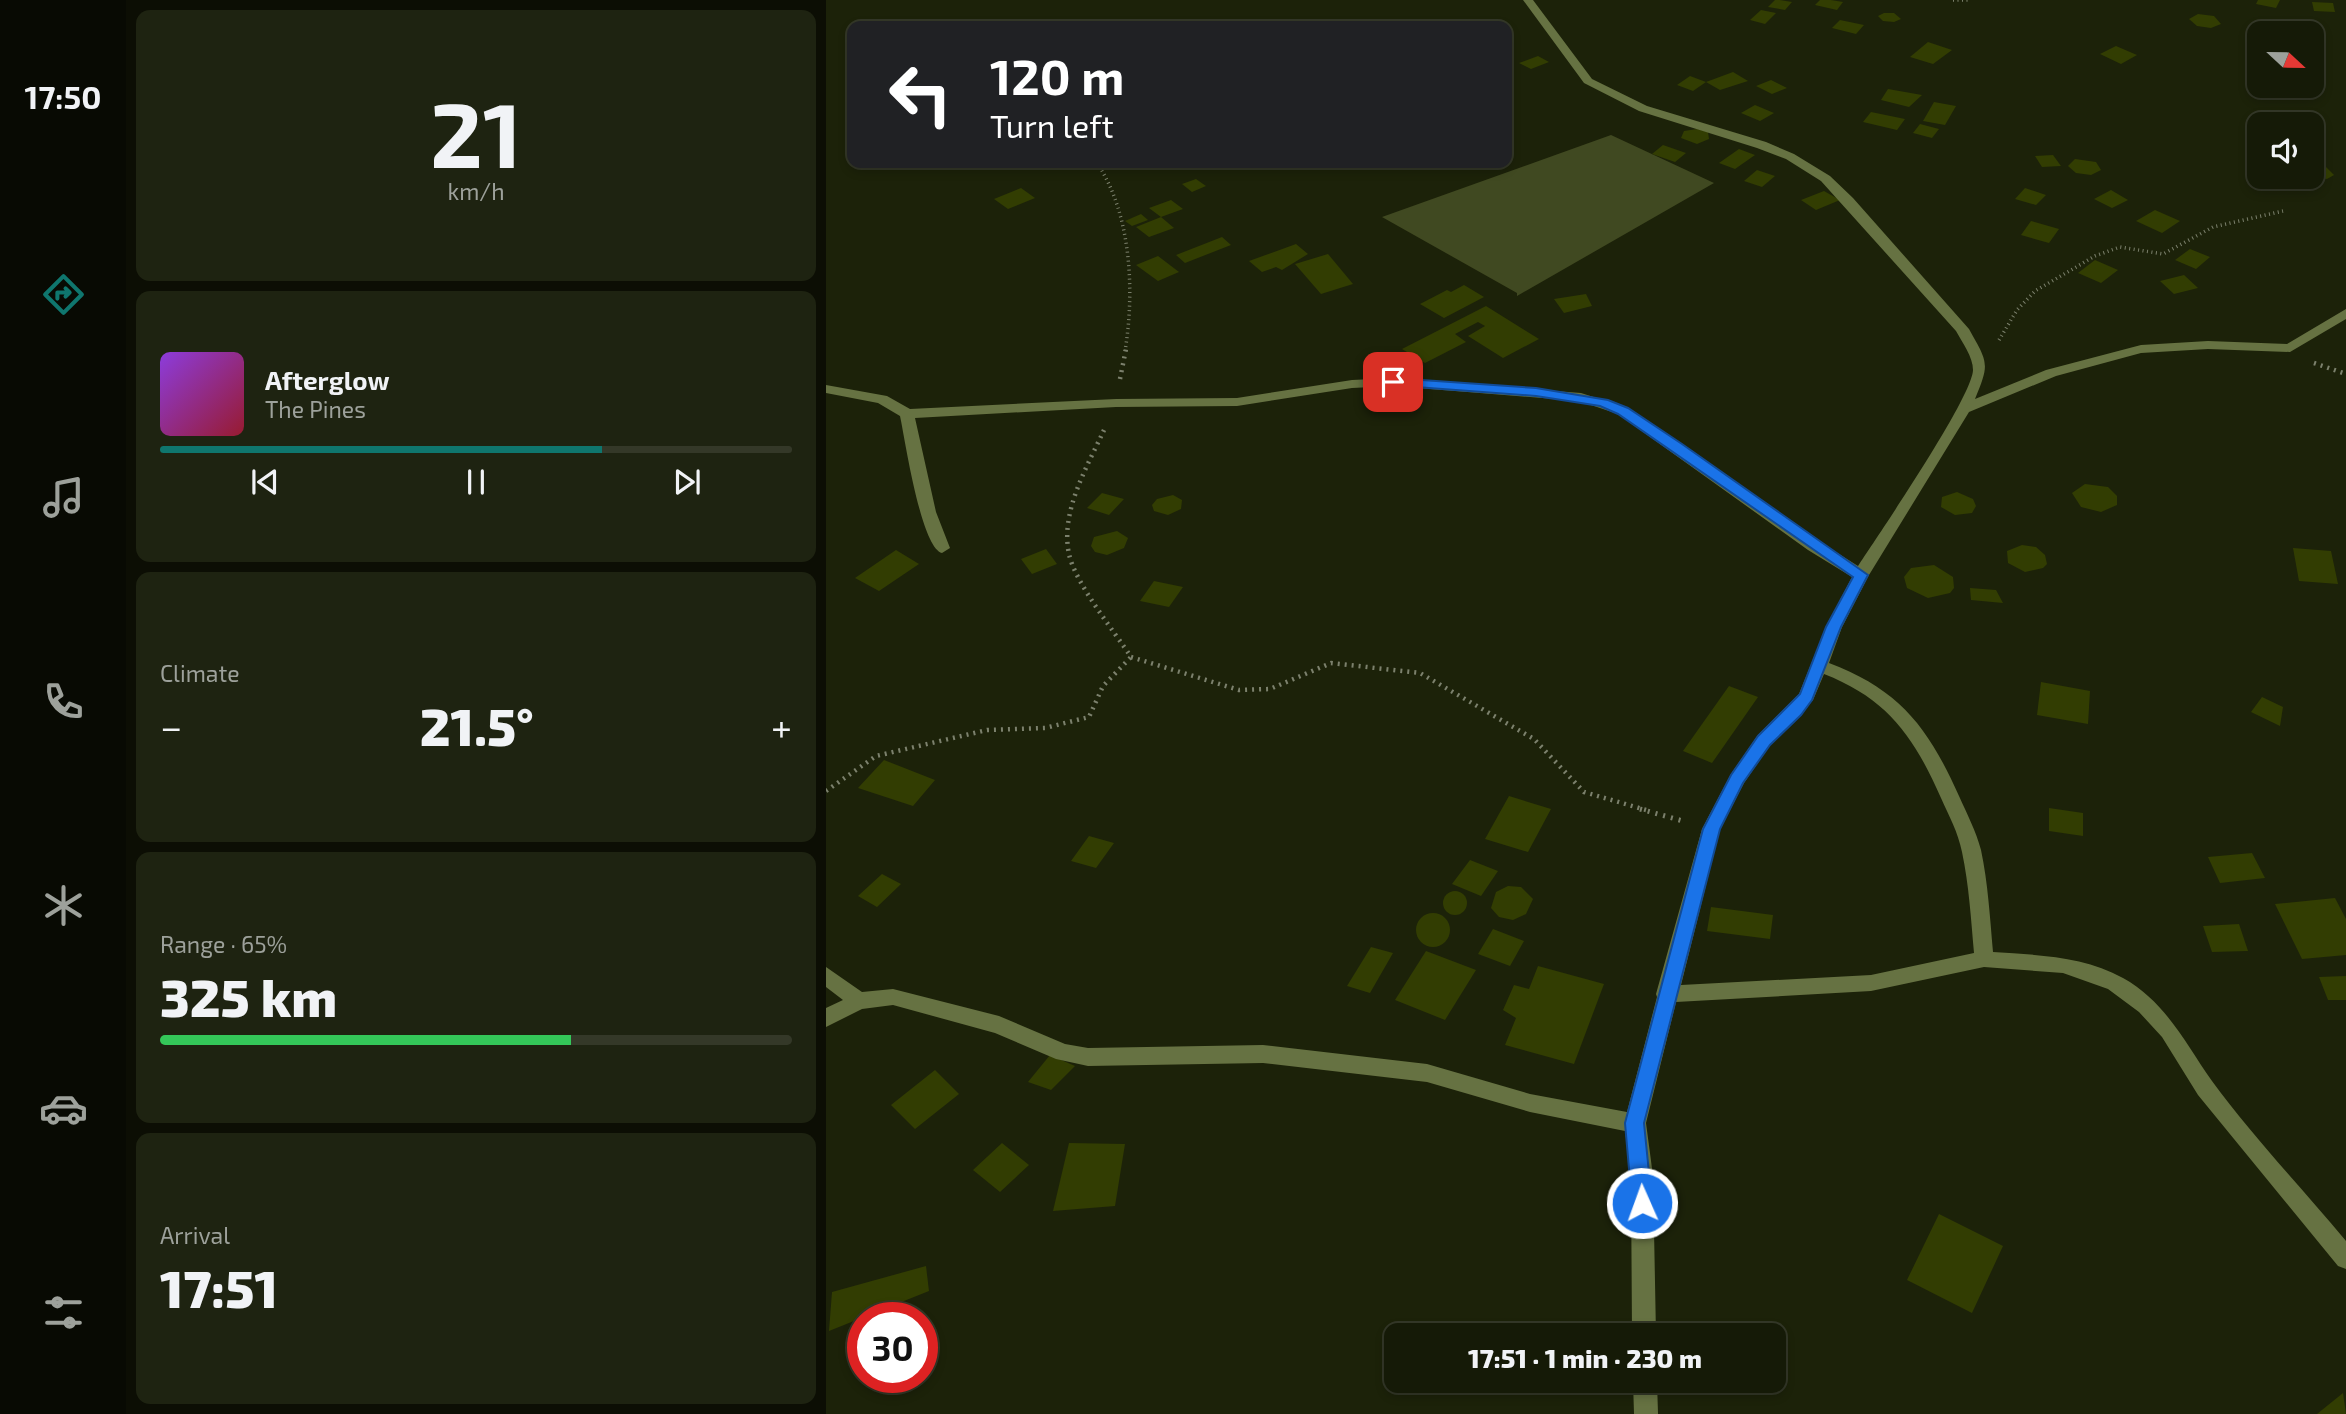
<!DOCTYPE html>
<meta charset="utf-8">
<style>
:root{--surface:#151a07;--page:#1e2311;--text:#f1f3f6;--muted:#9da19b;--line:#343828;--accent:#0f766e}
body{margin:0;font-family:"Exo 2",sans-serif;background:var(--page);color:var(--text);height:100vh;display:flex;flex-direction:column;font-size:26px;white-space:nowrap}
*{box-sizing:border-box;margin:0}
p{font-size:23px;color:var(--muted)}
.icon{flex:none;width:38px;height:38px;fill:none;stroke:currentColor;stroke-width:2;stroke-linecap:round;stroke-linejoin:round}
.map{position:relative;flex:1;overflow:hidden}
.sheet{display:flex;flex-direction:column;gap:10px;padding:10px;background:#0c0e04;width:700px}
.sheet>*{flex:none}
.top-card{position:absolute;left:21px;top:21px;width:665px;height:147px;border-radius:14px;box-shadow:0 4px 10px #0003,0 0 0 2px var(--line);background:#202124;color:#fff;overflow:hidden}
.needle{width:46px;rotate:112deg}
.buttons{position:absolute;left:1421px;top:21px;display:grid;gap:14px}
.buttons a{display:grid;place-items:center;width:77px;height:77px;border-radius:14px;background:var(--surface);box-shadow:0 4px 10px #0003,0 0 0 2px var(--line);font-size:35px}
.speed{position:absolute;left:21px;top:1302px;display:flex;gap:14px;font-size:35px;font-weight:700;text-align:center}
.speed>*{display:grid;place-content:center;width:91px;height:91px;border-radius:50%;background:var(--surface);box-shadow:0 4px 10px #0003,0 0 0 2px var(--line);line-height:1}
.speed .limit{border:10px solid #d22;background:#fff;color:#111}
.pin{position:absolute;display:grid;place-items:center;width:60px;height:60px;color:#fff;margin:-30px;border-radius:14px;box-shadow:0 4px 10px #0006}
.me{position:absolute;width:77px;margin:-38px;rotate:358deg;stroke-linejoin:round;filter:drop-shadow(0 0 5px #0008)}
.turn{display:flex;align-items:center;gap:24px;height:147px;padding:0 28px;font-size:32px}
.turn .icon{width:91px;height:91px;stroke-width:2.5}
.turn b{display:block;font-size:49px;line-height:60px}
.big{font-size:52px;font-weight:800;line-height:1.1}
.sheet .card{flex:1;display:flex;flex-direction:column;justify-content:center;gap:10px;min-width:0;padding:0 24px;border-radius:14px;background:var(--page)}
.sheet .dial{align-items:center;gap:0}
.dial b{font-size:91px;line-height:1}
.song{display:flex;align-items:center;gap:21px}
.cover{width:84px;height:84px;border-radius:10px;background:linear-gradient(135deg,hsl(270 70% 55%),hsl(350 70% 35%))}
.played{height:7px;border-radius:4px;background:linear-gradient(90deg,var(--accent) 70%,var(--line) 70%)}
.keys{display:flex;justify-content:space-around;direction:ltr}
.heat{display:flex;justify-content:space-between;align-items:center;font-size:38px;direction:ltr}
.charge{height:10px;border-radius:5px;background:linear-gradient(90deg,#34c759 65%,var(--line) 0)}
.trip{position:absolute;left:558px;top:1323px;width:402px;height:70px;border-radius:14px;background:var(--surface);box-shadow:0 4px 10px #0003,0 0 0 2px var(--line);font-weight:800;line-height:70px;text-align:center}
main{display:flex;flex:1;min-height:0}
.dock{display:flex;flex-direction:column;width:126px;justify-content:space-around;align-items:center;background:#080a03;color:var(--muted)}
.dock .icon{width:49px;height:49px}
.dock .current{color:var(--accent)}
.dock b{font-size:32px;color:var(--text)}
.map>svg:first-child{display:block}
.green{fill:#404921}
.building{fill:#323d02}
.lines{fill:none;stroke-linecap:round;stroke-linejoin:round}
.path-far2{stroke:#7c816d;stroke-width:3.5;stroke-dasharray:1 3.5;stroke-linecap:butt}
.path-far1{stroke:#7c816d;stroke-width:4.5;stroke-dasharray:2 5;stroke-linecap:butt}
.path{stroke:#7c816d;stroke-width:5;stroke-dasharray:2 6;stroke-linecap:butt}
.minor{fill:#667242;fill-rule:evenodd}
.route{fill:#1a73e8;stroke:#114b97;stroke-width:2}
</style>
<main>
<nav class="dock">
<b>17:50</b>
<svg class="icon current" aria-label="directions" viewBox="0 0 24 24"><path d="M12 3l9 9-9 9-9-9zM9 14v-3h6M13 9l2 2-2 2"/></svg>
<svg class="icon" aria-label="music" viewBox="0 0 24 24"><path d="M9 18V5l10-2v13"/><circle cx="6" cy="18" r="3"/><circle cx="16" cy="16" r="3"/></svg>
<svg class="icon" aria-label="phone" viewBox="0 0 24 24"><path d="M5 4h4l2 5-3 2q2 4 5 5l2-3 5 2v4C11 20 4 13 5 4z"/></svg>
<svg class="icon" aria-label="climate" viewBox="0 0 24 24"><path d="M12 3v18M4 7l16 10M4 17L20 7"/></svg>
<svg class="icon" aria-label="car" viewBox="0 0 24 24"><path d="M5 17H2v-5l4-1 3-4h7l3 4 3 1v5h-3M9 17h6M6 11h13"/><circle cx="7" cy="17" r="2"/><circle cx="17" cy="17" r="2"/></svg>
<svg class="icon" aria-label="filters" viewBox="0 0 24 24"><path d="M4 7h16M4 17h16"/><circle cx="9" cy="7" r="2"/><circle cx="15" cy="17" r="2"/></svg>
</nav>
<section class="sheet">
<div class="card dial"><b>21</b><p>km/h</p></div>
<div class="card">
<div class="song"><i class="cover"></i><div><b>Afterglow</b><p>The Pines</p></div></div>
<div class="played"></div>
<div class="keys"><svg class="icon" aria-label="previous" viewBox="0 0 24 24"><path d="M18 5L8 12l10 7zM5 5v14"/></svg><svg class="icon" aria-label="pause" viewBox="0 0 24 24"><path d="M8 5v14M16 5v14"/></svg><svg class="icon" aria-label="next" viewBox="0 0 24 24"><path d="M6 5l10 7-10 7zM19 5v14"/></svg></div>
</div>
<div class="card"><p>Climate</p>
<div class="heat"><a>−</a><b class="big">21.5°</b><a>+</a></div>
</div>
<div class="card"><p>Range · 65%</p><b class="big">325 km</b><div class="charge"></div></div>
<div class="card"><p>Arrival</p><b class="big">17:51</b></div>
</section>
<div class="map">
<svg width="1520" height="1414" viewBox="0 0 1520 1414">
<rect width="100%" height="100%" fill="#1c2209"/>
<polygon class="green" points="785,135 888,183 691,296 691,293 556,217"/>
<g class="building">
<polygon points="949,0 954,0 966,2 959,10 942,7"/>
<polygon points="994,0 1005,0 1017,2 1011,10 989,5"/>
<polygon points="1432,0 1454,0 1450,8 1430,4"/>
<polygon points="1486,2 1507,3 1509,12 1488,11"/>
<polygon points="935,10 950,13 939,24 924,20"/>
<polygon points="1058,13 1068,13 1075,19 1068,22 1057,21 1052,16"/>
<polygon points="1372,14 1388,16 1395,24 1385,28 1371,26 1363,19"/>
<polygon points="1014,20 1038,25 1030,34 1006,28"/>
<polygon points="1102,42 1126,50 1107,64 1084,57"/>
<polygon points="1290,46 1311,55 1295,64 1274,54"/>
<polygon points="712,56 723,62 705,69 693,63"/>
<polygon points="907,72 922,81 894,90 880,82"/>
<polygon points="864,76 880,82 867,91 851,85"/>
<polygon points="945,80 961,88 946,94 930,86"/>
<polygon points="1062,89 1096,95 1083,107 1055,100"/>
<polygon points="1108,102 1130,106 1119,125 1097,121"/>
<polygon points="929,105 948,113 934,121 915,113"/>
<polygon points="1045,112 1079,119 1071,130 1037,122"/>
<polygon points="1094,124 1113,129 1106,138 1087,133"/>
<polygon points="871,129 882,132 883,139 871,144 855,138 858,131"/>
<polygon points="837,145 860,153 849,162 826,154"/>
<polygon points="913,149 929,155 909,169 893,163"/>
<polygon points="1227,155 1235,166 1216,167 1209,156"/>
<polygon points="1249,159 1270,162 1275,170 1265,175 1250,173 1242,166"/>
<polygon points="1486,167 1500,167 1508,175 1501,179 1488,177"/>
<polygon points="931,170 949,176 936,187 918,181"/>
<polygon points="370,179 380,186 366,192 356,184"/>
<polygon points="195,188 209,198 182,209 168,199"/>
<polygon points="1199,188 1220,195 1210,205 1189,199"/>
<polygon points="1285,190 1302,200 1286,208 1268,199"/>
<polygon points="998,191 1014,200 990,210 975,200"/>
<polygon points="345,200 357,209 335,217 323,208"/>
<polygon points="1329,210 1354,221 1336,233 1310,221"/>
<polygon points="315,214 322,220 306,226 299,221"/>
<polygon points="335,217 348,228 323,237 310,227"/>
<polygon points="1205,221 1233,229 1223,243 1195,235"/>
<polygon points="396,237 405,245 359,263 350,255"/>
<polygon points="470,244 482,254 456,270 450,267 436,272 423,261"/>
<polygon points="1364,249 1384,257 1370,269 1349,260"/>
<polygon points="502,254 527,284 495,294 469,264"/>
<polygon points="332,256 353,272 332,281 310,265"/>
<polygon points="1269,260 1292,270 1275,283 1252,273"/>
<polygon points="1358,275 1372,288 1348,294 1334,281"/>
<polygon points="638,285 658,297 618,318 594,304 621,290 625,292"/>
<polygon points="760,294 766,306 738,313 728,299"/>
<polygon points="660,306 713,339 677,358 642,336 659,326 652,322 629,334 640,342 599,363 576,349"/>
<polygon points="1259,484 1282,487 1291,496 1291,505 1275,512 1255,507 1246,493"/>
<polygon points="1131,492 1147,499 1150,506 1146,513 1129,515 1115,507 1116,497"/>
<polygon points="276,493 298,499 283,515 261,508"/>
<polygon points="347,495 356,500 355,509 342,515 328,511 326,505 331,499"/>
<polygon points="291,531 302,538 298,548 281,555 269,552 265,546 268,537"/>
<polygon points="1196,545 1210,547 1219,555 1221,564 1217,568 1199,572 1182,563 1181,551"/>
<polygon points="1467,548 1505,551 1512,584 1473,581"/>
<polygon points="220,549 231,564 206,574 195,559"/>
<polygon points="70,550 93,564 53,591 29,578"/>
<polygon points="1108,565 1127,577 1128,588 1124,593 1102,598 1081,588 1078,577 1085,568"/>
<polygon points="328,581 357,587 343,607 314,601"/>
<polygon points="1144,588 1170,590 1177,603 1145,600"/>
<polygon points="1215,682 1264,691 1262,724 1211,715"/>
<polygon points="903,686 932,697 886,763 857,751"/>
<polygon points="1436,697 1457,707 1454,726 1425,712"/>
<polygon points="58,760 109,780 87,806 32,788"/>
<polygon points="683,796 725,809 702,852 659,839"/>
<polygon points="1223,808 1257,813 1257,836 1223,831"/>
<polygon points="263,836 288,843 270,868 245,861"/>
<polygon points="1426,853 1439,878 1394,883 1382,857"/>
<polygon points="644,860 672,871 655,896 626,884"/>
<polygon points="56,874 75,884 51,907 32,896"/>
<polygon points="682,886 695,887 707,899 700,914 687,920 673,917 665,908 670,892"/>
<circle cx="629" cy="903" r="12"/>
<polygon points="1509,898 1520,919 1520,955 1476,959 1449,904"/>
<polygon points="885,907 947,915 944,939 881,931"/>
<circle cx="607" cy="930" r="17"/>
<polygon points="1413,924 1422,951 1386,952 1377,926"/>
<polygon points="667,929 698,941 684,966 652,954"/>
<polygon points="545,947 567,953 544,993 521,986"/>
<polygon points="600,951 650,970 619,1020 569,1000"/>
<polygon points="712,966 778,984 748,1064 679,1045 690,1018 677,1010 688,985 703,989"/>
<polygon points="1520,976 1520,1000 1502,1000 1493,977"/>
<polygon points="224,1055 249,1066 225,1090 202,1082"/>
<polygon points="109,1070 133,1094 89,1129 65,1105"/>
<polygon points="176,1143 203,1165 174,1192 147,1170"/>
<polygon points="243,1143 299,1144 289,1206 227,1211"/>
<polygon points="1113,1214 1177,1246 1146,1313 1081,1280"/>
<polygon points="100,1266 103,1291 3,1331 6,1292"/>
<polygon points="1517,1393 1520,1414 1491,1414"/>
</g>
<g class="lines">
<g class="path-far2">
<polyline points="1127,0 1144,0"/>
<path d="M271,163C305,213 309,291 299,351"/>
<polyline points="1173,340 1191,310 1209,291 1269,256 1294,247 1337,254 1387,227 1457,211"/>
</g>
<g class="path-far1">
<polyline points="1488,363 1520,374"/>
<polyline points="294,379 300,349"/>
<path d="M278,430C261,467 234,512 243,554C249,583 288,631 305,657L413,690L444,689L505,663L594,673L708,739L758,792L820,810"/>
<polyline points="0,791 50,756 161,730 219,728 263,717 277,686 305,657"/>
</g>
<polyline class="path" points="814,809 857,821"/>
<g class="minor">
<path d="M697,0H707L766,79L821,106L940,142L968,154L1004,176L1027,198L1143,329C1162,363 1164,363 1149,399L1220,370L1315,345L1382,341L1461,344L1520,309V319L1464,352L1382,349L1315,353L1230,376L1143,412L1043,575L1016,627L1003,663C1074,690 1102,727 1133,796C1141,814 1150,831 1155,850C1162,883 1164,918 1167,952C1211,955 1258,956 1297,978C1340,1002 1359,1043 1386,1081C1427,1137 1476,1188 1520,1241V1269L1512,1266L1372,1095L1336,1037L1313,1012L1282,989L1237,973L1158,967L1045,991L850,1002L820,1123L827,1176L830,1335H806L805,1176L799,1131L704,1112L601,1082L437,1063L262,1066L230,1059L169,1033L67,1005L36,1009L0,1027V1008L17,1000L0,987V967L36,992L67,989L173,1016L239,1044L262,1048L437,1045L601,1064L704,1094L801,1112L831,997L830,994L876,829L905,774L932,735L973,694L1000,627L1026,577L982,550L792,414L753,401L567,386L526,388L411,406L290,407L89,418L110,512L124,548L116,553C95,548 79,439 74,416L52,403L0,393V385L61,396L84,409L290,399L411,398L526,380L567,378L755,393L802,408L994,542L1032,566C1053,534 1146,398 1147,370C1147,357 1136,342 1130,331L995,181L960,159L931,148L813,111L758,83ZM998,674C1062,699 1088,737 1115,798C1123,816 1132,832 1136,852C1143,885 1145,919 1148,953L1045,975L855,985L894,829L918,783L944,745L987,700Z"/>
<polygon points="807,1381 831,1381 832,1414 808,1414"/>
</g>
</g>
<polygon class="route" points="567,378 710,388 782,400 802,408 856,444 1042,575 1015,627 986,700 975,715 944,745 917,783 894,829 818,1123 826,1203 823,1209 816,1212 809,1209 806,1203 799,1123 877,829 905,775 932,736 974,694 1000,627 1027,577 792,414 774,406 710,396 563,385 563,379"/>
</svg>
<div class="buttons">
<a><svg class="needle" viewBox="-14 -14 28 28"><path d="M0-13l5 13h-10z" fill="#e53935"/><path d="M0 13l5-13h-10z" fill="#9da19b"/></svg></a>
<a><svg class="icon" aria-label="sound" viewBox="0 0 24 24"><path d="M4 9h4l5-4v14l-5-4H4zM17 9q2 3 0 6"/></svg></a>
</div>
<div class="speed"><div class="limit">30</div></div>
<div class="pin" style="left:567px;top:382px;background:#d93025"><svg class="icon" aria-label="arrive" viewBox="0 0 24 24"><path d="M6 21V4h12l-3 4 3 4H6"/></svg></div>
<svg class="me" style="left:816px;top:1203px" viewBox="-20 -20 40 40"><circle r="17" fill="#1a73e8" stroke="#fff" stroke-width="3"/><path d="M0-11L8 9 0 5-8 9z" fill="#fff"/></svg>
<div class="trip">17:51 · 1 min · 230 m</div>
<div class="top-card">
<div class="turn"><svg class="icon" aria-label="left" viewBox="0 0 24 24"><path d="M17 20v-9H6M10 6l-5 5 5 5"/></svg><div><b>120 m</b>Turn left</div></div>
</div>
</div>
</main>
